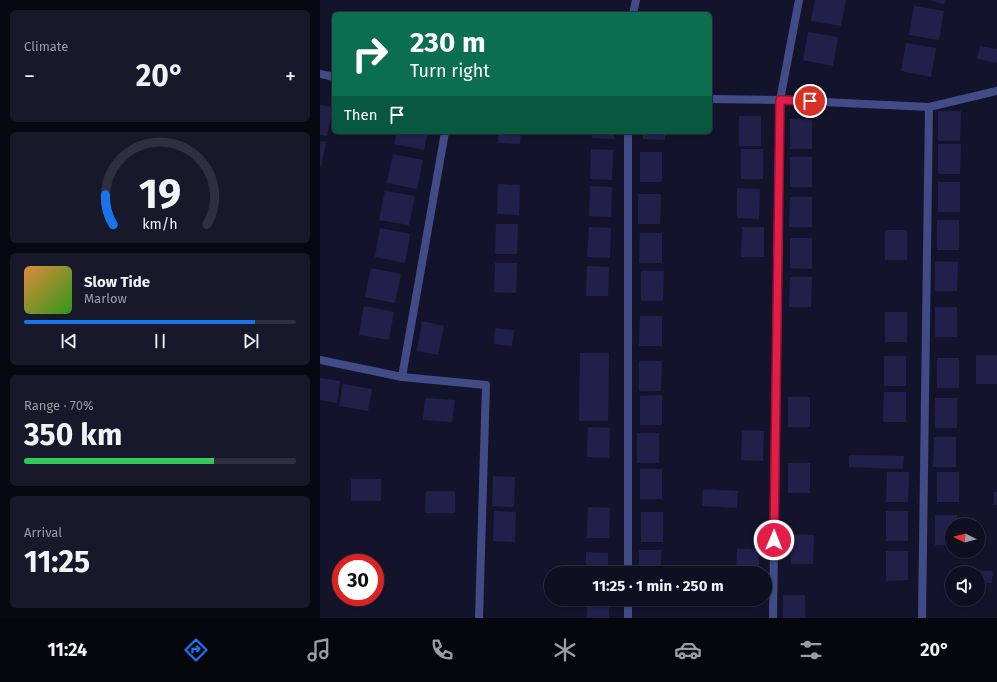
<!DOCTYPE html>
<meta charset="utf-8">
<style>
:root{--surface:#0e0f21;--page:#17182a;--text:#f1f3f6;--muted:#9b9ca5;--line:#2e2f3f;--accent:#1a73e8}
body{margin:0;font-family:"Fira Sans",sans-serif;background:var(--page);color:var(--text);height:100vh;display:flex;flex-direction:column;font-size:15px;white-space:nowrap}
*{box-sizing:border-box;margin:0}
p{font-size:13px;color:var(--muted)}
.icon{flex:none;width:22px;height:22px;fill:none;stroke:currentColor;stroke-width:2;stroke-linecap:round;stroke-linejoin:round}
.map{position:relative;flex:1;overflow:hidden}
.sheet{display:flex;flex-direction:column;gap:10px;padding:10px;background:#080812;width:320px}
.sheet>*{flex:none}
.hud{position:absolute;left:12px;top:12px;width:380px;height:122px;border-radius:6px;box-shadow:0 1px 3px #0004,0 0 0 1px var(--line);background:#0b6e4f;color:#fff;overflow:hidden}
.needle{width:26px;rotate:276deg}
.controls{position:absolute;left:625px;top:518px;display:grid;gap:8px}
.controls a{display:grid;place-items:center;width:40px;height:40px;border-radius:50%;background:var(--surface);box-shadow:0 1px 3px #0004,0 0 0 1px var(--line);font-size:20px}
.speed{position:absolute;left:12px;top:554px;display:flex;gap:8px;font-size:20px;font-weight:700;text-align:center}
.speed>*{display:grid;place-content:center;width:52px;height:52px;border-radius:50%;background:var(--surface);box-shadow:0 1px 3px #0004,0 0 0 1px var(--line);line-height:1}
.speed .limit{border:6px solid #d22;background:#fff;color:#111}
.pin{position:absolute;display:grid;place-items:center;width:34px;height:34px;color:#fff;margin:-17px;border:2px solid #fff;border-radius:50%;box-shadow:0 1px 4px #0007}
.me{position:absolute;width:44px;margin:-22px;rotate:1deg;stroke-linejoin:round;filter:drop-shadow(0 0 3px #0008)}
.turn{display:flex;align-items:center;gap:14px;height:84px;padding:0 12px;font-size:18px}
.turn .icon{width:52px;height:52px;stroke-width:2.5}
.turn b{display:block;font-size:28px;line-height:34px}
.then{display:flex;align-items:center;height:38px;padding:0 12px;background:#0003;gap:8px;font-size:15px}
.big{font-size:30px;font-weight:700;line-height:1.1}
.sheet .tile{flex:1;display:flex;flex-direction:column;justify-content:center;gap:6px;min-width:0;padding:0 14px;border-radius:6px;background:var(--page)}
.sheet .dial{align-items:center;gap:0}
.dial svg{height:104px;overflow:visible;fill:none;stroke:var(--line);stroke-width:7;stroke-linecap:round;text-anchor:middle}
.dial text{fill:var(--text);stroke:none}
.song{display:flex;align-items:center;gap:12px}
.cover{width:48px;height:48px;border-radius:6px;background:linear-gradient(135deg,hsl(30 70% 55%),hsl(110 70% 35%))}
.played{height:4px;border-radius:2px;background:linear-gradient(90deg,var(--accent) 85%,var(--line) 85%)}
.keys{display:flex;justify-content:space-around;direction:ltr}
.heat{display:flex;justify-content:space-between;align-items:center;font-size:22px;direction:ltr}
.charge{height:6px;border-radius:3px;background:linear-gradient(90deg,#34c759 70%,var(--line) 0)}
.trip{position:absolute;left:224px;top:566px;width:228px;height:40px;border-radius:20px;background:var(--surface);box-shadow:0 1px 3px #0004,0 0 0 1px var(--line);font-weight:700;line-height:40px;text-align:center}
.tabs{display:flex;height:64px;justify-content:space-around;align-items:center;background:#06060d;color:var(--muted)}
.tabs .icon{width:28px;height:28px}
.tabs .current{color:var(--accent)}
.tabs b{font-size:18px;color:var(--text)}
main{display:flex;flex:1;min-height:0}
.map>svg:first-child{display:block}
.building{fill:#21204b}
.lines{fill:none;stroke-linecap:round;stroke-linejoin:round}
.street{stroke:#414c87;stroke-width:8}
.route-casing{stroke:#92132f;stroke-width:10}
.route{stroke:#e11d48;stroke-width:7}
</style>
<main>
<section class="sheet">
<div class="tile"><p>Climate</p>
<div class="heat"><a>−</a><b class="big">20°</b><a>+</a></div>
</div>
<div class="tile dial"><svg viewBox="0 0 100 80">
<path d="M14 69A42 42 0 1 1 86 69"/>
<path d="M14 69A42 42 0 0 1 8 46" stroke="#1a73e8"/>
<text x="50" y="56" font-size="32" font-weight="700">19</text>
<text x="50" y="72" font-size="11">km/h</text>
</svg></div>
<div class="tile">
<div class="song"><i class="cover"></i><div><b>Slow Tide</b><p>Marlow</p></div></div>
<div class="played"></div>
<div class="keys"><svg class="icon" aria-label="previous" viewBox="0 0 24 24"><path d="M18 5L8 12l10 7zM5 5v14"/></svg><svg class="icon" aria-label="pause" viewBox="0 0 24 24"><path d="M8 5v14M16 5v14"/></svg><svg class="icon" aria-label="next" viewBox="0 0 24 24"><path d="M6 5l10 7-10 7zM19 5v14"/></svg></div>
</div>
<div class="tile"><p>Range · 70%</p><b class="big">350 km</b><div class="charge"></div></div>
<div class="tile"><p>Arrival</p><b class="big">11:25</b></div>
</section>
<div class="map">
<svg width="677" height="618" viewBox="0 0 677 618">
<rect width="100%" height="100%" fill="#13142c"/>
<g class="building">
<polygon points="495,0 526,0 521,26 491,21"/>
<polygon points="609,0 625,0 624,4"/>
<polygon points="594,6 624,11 619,40 589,35"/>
<polygon points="488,32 518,37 513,66 483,60"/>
<polygon points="586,43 616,48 611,77 581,71"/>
<polygon points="660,46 677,49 677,63 657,59"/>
<polygon points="0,105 13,107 7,136 0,135"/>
<polygon points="618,111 641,111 640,141 618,141"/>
<rect x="419" y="116" width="22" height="30"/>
<rect x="470" y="119" width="22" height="30"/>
<polygon points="77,132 108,132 104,150 74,144"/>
<polygon points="179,132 201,132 200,144 178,143"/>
<polygon points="272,132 294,132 294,139 272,138"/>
<polygon points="323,132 345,132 345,140 323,139"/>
<polygon points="0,141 6,142 1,167 0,167"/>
<polygon points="618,144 641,144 640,174 618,174"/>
<polygon points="271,149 293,150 292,180 270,179"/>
<rect x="421" y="149" width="22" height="30"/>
<rect x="320" y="152" width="22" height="30"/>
<polygon points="73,154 103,160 97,189 67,183"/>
<rect x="470" y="157" width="22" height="30"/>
<rect x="618" y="182" width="22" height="30"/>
<polygon points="178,184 200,185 199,215 177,214"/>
<polygon points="270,186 292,187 291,217 269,216"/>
<polygon points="417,188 440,189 439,219 417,218"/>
<polygon points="65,191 95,196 89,225 59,220"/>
<polygon points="318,194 341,194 340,224 318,224"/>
<polygon points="470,197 492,197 492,227 469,227"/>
<rect x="617" y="220" width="22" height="30"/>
<polygon points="176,224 198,224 197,254 175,254"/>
<polygon points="269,227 291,228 290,258 267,257"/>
<polygon points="422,227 444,227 444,257 421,257"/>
<polygon points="60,228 90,234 85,263 55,257"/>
<rect x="565" y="230" width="22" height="30"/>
<polygon points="320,233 342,233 342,263 319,263"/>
<polygon points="470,238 492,238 492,269 470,268"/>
<polygon points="615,261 638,262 637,291 615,291"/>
<polygon points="175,263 197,263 196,293 174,292"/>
<polygon points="267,266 289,267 288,296 266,296"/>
<polygon points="51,268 81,274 75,303 45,297"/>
<polygon points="321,271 344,271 343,301 321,301"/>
<polygon points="470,277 492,277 491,307 469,307"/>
<polygon points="44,306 74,312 69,340 39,335"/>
<rect x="615" y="307" width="22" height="30"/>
<rect x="565" y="312" width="22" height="30"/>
<polygon points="320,316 342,316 342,346 319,346"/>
<polygon points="102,321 124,326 118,355 97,351"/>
<polygon points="175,328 194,330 192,346 174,344"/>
<polygon points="260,353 289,353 288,421 259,421"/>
<rect x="656" y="355" width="21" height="29"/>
<rect x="564" y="356" width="22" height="30"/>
<rect x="617" y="358" width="22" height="30"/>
<polygon points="319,361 342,361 341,391 319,391"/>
<polygon points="0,378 20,381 17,403 0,400"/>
<polygon points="23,384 52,389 48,411 19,406"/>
<polygon points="564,392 586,392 586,422 563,422"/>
<polygon points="342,395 342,425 320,425 320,396"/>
<rect x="468" y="397" width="22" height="30"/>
<polygon points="105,398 135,400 132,422 103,420"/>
<rect x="615" y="398" width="22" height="30"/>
<polygon points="268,427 290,428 289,458 267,457"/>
<polygon points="422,430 444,431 443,461 421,460"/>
<rect x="317" y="433" width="22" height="30"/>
<polygon points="614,437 636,437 636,467 613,467"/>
<polygon points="529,455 584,456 583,469 529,467"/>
<rect x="468" y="463" width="22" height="30"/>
<rect x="320" y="469" width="22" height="30"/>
<polygon points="567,472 589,472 588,502 566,502"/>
<rect x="617" y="472" width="22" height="30"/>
<polygon points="173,476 195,477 194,507 172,506"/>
<rect x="31" y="479" width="30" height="22"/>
<polygon points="383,489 418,491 417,508 382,506"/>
<polygon points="106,491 135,491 135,513 105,513"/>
<rect x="674" y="492" width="3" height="13"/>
<polygon points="268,507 290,508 289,538 267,538"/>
<polygon points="174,511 196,512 195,542 173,541"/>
<rect x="566" y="511" width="22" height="30"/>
<rect x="321" y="512" width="22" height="30"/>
<polygon points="615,515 637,515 637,525 632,525 632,545 615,545"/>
<polygon points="471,534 494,535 493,564 471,564"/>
<polygon points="417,549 439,549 439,573 416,573"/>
<rect x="319" y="550" width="22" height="23"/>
<polygon points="566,551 588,551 588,580 566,581"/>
<polygon points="266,552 288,553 288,573 266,573"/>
<polygon points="645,570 673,571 672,583 658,583 658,573 645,573"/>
<rect x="463" y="595" width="22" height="23"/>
<rect x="267" y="599" width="22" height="19"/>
</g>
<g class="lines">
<g class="street">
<polyline points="313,14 316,0"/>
<polyline points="0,74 14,77"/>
<polyline points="390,99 460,100 609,107 677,91"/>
<polyline points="308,132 308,573"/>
<polyline points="0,360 82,377 166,385 159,618"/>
<polyline points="82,377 125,132"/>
<polyline points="308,599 308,618"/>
<polyline points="453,618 460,100 479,0"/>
<polyline points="602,618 609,107"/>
</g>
</g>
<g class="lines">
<g class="route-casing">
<polyline id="route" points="454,540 460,100 490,101"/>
</g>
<use href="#route" class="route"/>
</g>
</svg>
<div class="controls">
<a><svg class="needle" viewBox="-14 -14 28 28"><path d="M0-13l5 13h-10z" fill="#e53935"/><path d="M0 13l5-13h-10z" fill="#9b9ca5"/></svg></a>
<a><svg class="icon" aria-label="sound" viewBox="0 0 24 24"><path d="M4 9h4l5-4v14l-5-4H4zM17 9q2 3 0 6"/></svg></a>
</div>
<div class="speed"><div class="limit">30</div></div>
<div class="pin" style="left:490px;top:101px;background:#d93025"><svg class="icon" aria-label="arrive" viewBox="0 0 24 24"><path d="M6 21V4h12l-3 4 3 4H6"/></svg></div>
<svg class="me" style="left:454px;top:540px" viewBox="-20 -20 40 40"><circle r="17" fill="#e11d48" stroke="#fff" stroke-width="3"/><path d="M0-11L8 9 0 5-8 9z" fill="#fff"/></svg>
<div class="trip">11:25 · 1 min · 250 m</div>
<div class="hud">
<div class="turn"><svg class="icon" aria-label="right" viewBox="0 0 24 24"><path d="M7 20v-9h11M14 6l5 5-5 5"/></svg><div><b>230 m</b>Turn right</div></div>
<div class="then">Then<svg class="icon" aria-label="arrive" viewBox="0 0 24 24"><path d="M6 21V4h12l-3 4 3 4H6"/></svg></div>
</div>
</div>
</main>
<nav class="tabs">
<b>11:24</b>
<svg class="icon current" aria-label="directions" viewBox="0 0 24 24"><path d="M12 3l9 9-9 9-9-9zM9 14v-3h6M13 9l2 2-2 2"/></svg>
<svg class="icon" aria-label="music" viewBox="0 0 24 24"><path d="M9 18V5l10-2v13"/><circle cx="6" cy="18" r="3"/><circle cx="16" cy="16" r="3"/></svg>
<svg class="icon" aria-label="phone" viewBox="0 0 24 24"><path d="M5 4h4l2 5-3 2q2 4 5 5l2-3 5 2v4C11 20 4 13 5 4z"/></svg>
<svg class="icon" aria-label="climate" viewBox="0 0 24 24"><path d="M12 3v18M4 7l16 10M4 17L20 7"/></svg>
<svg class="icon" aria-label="car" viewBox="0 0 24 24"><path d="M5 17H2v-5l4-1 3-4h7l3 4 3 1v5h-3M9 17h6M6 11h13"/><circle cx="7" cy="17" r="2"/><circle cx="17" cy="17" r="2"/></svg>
<svg class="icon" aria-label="filters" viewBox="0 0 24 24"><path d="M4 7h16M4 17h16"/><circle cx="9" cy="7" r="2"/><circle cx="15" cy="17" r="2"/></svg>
<b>20°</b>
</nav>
